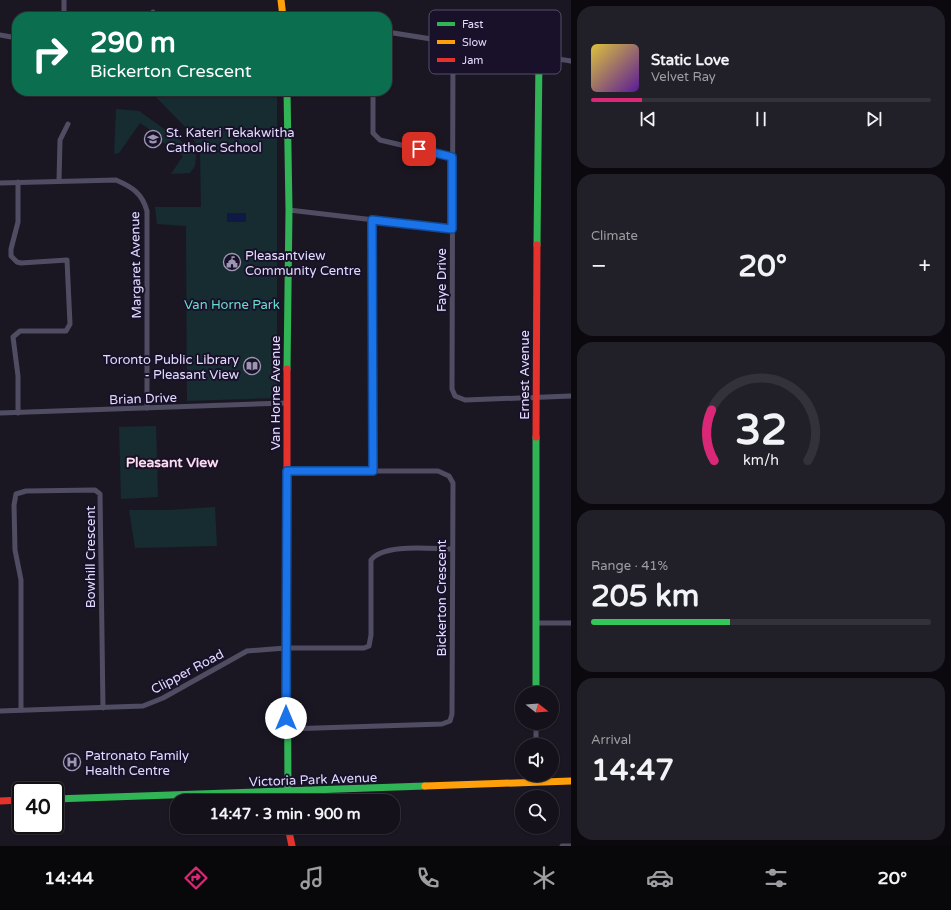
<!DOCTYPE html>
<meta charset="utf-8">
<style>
:root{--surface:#14111a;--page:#211f27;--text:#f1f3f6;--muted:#9d9da2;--line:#333139;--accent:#db2777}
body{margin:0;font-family:"Varela Round",sans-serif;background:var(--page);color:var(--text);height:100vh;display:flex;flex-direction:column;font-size:15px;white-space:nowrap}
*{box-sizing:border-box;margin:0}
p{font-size:13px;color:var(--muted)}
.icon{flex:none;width:22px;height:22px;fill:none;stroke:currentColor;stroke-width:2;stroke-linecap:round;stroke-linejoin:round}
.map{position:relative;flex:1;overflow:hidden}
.sheet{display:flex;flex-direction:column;gap:6px;padding:6px;background:#0b090e;width:380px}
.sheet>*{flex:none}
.banner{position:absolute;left:12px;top:12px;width:380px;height:84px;border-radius:16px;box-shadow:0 1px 3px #0004,0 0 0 1px var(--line);background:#0b6e4f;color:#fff;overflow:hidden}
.needle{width:26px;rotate:107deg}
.buttons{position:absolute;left:515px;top:686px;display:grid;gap:8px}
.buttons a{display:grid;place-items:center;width:44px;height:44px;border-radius:50%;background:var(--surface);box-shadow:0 1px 3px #0004,0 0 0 1px var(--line);font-size:20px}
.speed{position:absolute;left:12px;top:782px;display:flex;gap:8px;font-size:20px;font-weight:700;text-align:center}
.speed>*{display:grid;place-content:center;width:52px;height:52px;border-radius:50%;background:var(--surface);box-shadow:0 1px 3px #0004,0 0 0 1px var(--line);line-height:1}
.speed .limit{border:2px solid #111;border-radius:6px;background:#fff;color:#111}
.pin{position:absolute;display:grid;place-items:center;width:34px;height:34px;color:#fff;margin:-17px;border-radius:8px;box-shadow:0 2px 6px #0006}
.me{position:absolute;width:44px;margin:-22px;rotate:0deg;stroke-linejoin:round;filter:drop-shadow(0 0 3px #0008)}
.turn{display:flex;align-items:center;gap:14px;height:84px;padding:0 12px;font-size:18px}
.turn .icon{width:52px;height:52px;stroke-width:2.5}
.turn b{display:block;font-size:28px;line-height:34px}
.big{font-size:30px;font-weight:700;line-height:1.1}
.sheet .widget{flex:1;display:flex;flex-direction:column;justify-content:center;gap:6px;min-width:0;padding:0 14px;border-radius:16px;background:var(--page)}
.sheet .dial{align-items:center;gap:0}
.dial svg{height:104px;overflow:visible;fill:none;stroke:var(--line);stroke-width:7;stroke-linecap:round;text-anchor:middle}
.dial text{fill:var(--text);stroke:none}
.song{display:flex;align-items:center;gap:12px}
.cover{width:48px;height:48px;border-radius:6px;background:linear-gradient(135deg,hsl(50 70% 55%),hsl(270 70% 35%))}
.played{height:4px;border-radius:2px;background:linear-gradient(90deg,var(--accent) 15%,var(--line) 15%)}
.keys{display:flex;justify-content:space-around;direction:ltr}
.heat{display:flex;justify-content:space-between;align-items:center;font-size:22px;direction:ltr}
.charge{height:6px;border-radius:3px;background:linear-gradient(90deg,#34c759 41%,var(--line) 0)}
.trip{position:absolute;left:170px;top:794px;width:230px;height:40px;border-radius:16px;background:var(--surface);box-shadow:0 1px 3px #0004,0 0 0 1px var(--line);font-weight:700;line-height:40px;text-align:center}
.tab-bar{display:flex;height:64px;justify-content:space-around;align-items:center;background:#08070a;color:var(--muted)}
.tab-bar .icon{width:28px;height:28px}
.tab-bar .active{color:var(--accent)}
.tab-bar b{font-size:18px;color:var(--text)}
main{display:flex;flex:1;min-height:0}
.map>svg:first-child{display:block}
.green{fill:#162c30}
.water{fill:#0e1a43}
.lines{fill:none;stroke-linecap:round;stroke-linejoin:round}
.street{stroke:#504d63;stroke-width:5}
.fast{stroke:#30b455;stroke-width:7}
.slow{stroke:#ff9f0a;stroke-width:7}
.jam{stroke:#e5322d;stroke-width:7}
.route-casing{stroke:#114b97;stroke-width:10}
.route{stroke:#1a73e8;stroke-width:7}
.labels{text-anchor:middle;stroke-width:4;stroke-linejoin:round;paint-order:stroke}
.poi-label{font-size:13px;fill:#e3dbfd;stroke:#181129;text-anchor:start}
.street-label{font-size:13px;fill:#e3dbfd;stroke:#181129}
.park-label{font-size:13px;fill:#69dcce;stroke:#181129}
.neighbourhood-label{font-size:14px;font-weight:bold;fill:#fddded;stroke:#181129}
.key{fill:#181129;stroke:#554e69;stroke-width:1}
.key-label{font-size:11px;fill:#e3dbfd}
</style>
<main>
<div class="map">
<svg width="571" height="846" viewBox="0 0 571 846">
<rect width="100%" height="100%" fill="#1a1723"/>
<g class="green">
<polygon points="277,91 277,398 187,401 186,226 157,224 155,207 201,207 200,149 186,128 153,94 150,96 146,92"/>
<polygon points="116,109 139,111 188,146 196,155 195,166 190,173 171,174 183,156 151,134 152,131 140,123 119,153 114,154"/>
<polygon points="156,426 158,497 121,499 119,427"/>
<polygon points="215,507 217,546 135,548 129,510 169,510"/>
</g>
<rect class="water" x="227" y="213" width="19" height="9"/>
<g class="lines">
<g class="street">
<polyline points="64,0 64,17"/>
<polyline points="153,12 155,17"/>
<polyline points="182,17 185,15 211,17"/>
<polyline points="387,32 571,61"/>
<polyline points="0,35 17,38"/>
<polyline points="453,43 452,389 455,396 465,400 571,396"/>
<polyline points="373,91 373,133 380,140 452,157"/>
<polyline points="59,181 60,140 68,124"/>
<polyline points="18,182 18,222 11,249 11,256 17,262 21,263 67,260 70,324 66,331 20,331 13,337 18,376 18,413"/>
<path d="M0,183L116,180C132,187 142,193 147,211V408"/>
<polyline points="289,210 451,229"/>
<polyline points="372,220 373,471"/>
<polyline points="0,413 286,403"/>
<polyline points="536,623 571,623"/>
<polyline points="21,710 21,580 15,550 14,505 16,494 26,491 95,490 100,494 103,708"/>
<path d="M0,711L143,706L163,698L247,651L286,648H364L369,646L371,635V560C384,543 432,549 452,549"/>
<polyline points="536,723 536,745"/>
<polyline points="286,729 442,724 450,721 452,714 453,483 449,476 438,471 287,471"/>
<polyline points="562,846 571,846"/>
</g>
<g class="fast">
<polyline points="537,245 539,56"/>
<polyline points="287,369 289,210 287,91"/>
<polyline points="536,437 536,693"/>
<polyline points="287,556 288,801"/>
<polyline points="55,799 425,786"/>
</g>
<g class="slow">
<polyline points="281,0 283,17"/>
<polyline points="425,786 571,781"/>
</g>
<g class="jam">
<polyline points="287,369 287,556"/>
<polyline points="536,437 537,245"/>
<polyline points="0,801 21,800"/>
<polyline points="288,827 292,846"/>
</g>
</g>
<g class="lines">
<g class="route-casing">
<polyline id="route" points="286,718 287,471 373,471 372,220 452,229 452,157 419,149"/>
</g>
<use href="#route" class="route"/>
</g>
<defs>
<g id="school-ring" transform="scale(0.9)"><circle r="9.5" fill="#181129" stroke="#9d96b1" stroke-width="1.5"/><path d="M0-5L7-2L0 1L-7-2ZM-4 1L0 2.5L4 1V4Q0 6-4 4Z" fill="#9d96b1"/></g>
<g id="civic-ring" transform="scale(0.9)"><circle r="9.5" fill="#181129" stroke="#9d96b1" stroke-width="1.5"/><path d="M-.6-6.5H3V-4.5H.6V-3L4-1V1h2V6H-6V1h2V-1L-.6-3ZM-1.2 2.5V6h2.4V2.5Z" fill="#9d96b1"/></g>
<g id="library-ring" transform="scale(0.9)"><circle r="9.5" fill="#181129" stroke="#9d96b1" stroke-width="1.5"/><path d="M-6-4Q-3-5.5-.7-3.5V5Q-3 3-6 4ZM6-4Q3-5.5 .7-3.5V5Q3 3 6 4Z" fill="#9d96b1"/></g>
<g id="hospital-ring" transform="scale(0.9)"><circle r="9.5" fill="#181129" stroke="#9d96b1" stroke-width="1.5"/><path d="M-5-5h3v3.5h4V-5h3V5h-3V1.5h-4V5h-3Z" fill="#9d96b1"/></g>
</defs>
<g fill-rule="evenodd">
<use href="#school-ring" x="153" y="139"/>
<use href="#civic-ring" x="232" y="262"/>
<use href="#library-ring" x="252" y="366"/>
<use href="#hospital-ring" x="72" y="762"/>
</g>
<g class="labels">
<g class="poi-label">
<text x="166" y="137">St. Kateri Tekakwitha<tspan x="166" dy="15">Catholic School</tspan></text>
<text x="245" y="260">Pleasantview<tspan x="245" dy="15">Community Centre</tspan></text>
<text x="239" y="364" text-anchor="end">Toronto Public Library<tspan x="239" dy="15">- Pleasant View</tspan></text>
<text x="85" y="760">Patronato Family<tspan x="85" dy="15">Health Centre</tspan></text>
</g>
<g class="street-label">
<text transform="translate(135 265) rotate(-91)" y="5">Margaret Avenue</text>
<text transform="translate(441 280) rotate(-90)" y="5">Faye Drive</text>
<text transform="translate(524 375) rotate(-90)" y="5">Ernest Avenue</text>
<text transform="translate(275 393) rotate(-90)" y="5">Van Horne Avenue</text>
<text transform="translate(143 398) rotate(-2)" y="5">Brian Drive</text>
<text transform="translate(90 557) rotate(-90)" y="5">Bowhill Crescent</text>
<text transform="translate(441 598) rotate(-90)" y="5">Bickerton Crescent</text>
<text transform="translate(187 671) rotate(-28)" y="5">Clipper Road</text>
<text transform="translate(313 779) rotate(-2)" y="5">Victoria Park Avenue</text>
</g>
<g class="park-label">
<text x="232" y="309">Van Horne Park</text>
</g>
<g class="neighbourhood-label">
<text x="172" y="467">Pleasant View</text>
</g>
</g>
<rect x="429" y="10" width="132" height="64" rx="6" class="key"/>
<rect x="437" y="22" width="18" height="4" fill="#30b455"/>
<rect x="437" y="40" width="18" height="4" fill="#ff9f0a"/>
<rect x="437" y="58" width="18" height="4" fill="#e5322d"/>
<g class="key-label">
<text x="462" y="28">Fast</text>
<text x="462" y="46">Slow</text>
<text x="462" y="64">Jam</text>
</g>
</svg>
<div class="buttons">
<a><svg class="needle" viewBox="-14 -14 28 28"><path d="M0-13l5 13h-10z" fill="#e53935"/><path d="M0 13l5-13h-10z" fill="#9d9da2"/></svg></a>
<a><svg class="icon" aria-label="sound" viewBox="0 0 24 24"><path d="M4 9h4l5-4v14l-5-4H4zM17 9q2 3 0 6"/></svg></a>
<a><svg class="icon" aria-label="search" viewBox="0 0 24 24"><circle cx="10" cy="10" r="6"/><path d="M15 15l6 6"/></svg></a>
</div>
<div class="speed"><div class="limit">40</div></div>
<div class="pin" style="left:419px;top:149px;background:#d93025"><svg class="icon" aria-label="arrive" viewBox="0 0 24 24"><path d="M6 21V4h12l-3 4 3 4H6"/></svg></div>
<svg class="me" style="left:286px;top:718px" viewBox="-20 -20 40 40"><circle r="19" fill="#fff"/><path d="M0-13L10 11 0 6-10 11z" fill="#1a73e8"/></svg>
<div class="trip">14:47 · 3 min · 900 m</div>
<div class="banner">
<div class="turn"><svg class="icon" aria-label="right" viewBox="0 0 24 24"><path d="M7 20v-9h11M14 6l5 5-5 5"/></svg><div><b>290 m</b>Bickerton Crescent</div></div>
</div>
</div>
<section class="sheet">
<div class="widget">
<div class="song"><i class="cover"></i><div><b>Static Love</b><p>Velvet Ray</p></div></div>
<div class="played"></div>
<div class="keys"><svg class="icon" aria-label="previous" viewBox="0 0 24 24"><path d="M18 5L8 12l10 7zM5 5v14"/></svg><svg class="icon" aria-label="pause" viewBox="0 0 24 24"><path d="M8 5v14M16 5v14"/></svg><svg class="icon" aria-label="next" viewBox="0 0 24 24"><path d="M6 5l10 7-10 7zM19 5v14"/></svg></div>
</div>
<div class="widget"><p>Climate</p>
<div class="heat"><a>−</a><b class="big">20°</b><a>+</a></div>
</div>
<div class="widget dial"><svg viewBox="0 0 100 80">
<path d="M14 69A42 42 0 1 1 86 69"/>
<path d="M14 69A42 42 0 0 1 12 30" stroke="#db2777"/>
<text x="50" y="56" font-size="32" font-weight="700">32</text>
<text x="50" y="72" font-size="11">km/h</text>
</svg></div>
<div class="widget"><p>Range · 41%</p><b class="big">205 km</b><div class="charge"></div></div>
<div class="widget"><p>Arrival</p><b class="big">14:47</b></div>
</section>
</main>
<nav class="tab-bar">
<b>14:44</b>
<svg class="icon active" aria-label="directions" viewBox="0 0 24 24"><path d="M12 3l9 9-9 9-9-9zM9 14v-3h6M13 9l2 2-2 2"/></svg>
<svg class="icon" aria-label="music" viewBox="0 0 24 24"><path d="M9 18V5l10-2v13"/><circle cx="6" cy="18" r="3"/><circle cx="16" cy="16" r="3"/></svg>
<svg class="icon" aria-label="phone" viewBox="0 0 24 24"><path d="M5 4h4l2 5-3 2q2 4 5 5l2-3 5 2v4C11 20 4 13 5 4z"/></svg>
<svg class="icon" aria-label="climate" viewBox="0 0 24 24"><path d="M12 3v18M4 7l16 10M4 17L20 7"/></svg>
<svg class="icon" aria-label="car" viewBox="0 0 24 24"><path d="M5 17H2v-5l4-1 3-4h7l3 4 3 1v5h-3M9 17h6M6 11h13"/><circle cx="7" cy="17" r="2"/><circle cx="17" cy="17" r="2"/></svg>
<svg class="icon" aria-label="filters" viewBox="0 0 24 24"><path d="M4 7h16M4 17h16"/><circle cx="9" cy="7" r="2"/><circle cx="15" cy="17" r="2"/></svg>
<b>20°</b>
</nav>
